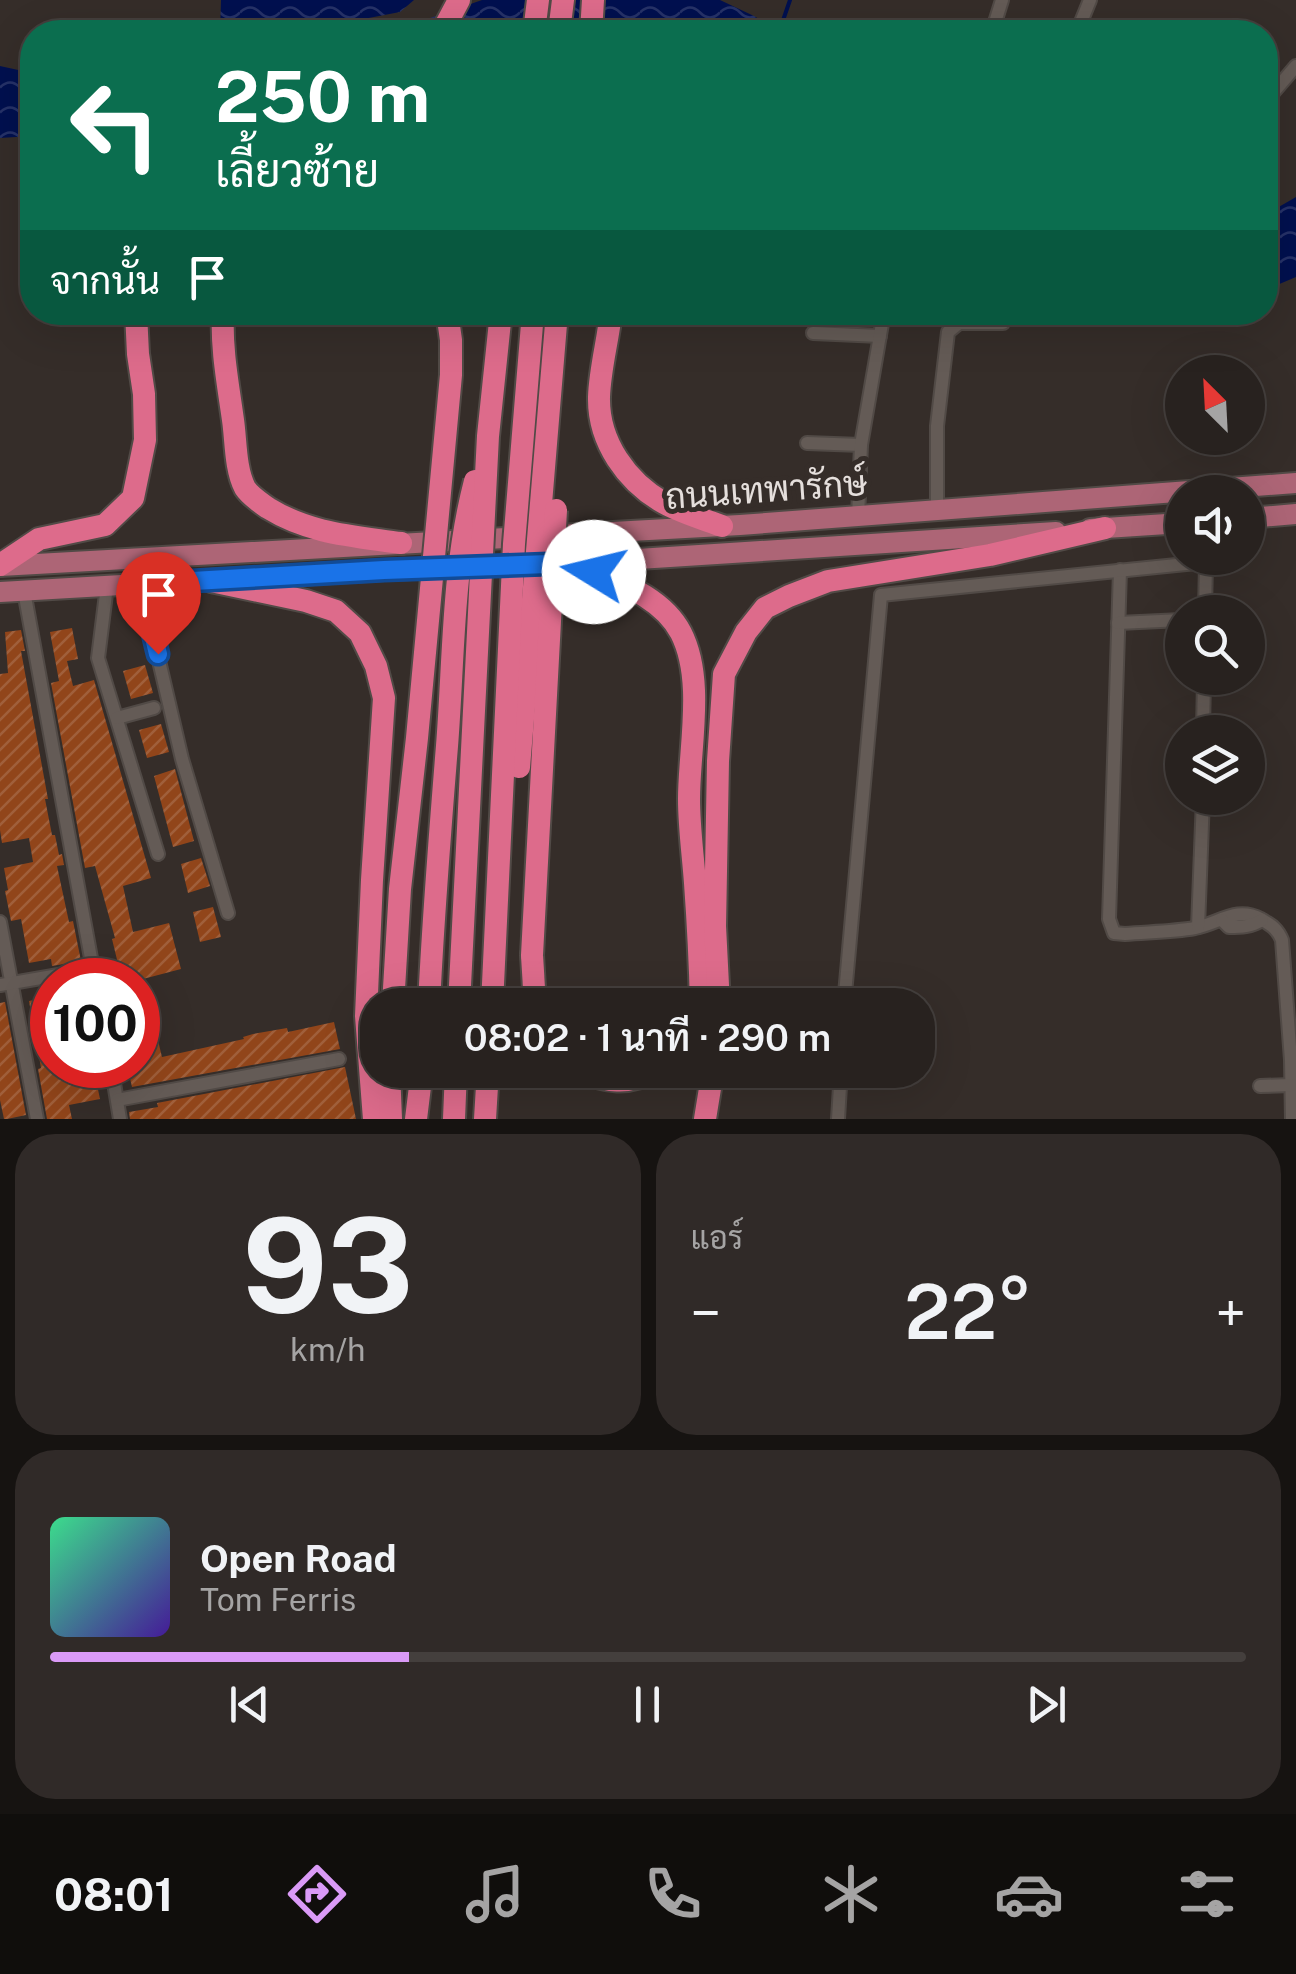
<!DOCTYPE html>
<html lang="th">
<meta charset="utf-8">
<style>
:root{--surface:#28221f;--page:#302a28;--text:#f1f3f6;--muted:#a5a4a4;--line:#443f3d;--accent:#da9af7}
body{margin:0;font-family:"Public Sans",Sarabun,sans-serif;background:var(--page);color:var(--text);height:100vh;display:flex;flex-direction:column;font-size:38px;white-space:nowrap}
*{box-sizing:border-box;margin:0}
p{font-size:32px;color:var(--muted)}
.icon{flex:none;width:55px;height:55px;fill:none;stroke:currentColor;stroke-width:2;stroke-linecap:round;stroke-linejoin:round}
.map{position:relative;height:1119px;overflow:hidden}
.sheet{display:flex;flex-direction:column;gap:15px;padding:15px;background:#161311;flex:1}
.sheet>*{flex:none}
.banner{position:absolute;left:20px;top:20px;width:1258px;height:305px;border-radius:40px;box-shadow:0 10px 40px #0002,0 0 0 2px var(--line);background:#0b6e4f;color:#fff;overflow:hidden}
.needle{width:65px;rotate:336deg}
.fabs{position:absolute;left:1165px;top:355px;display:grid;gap:20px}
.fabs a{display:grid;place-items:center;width:100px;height:100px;border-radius:50%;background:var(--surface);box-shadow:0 10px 40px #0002,0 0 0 2px var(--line);font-size:50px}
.speed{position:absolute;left:30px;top:958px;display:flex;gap:20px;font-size:50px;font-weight:700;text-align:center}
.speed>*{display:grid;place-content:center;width:130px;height:130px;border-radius:50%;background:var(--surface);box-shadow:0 10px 40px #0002,0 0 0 2px var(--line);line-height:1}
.speed .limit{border:15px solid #d22;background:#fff;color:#111}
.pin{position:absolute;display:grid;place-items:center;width:85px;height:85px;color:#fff;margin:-102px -42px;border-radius:50% 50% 50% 0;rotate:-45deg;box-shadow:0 0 10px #0007}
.pin .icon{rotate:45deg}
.me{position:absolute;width:110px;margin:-55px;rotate:279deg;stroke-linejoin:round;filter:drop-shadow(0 0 8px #0008)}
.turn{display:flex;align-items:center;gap:35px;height:210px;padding:0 30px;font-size:45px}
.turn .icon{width:130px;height:130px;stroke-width:2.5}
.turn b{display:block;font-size:70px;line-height:85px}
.then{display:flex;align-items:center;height:95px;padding:0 30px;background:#0003;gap:20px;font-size:38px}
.big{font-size:75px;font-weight:600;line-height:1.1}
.sheet .widget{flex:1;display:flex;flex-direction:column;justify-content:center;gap:15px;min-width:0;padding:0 35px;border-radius:40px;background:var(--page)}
.sheet .dial{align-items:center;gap:0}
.dial b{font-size:130px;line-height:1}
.song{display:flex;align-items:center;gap:30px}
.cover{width:120px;height:120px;border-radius:15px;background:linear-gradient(135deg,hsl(150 70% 55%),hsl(260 70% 35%))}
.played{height:10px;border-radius:5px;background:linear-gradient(90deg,var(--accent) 30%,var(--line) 30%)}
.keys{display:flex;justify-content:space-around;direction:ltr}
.heat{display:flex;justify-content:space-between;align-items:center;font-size:55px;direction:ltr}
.sheet .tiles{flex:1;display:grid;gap:15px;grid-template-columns:1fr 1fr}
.widget:last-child{grid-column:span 2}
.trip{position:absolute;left:360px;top:988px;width:575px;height:100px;border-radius:40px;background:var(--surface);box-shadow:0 10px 40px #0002,0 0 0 2px var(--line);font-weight:600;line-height:100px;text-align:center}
.tabs{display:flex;height:160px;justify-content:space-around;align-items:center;background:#100e0c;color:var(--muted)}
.tabs .icon{width:70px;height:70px}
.tabs .current{color:var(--accent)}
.tabs b{font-size:45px;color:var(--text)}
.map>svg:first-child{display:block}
.water{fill:url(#water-waves)}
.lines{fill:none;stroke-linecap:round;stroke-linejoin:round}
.stream{stroke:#01104f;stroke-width:4}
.building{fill:url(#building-hatch)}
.street-casing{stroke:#514a46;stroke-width:16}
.primary-casing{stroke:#514a46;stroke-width:24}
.highway-casing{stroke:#514a46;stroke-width:26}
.street{stroke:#645b56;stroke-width:12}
.primary{stroke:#ad6576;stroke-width:20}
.highway{stroke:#dd6b8b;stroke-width:22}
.highway-bridge-casing{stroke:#514a46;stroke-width:26;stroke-linecap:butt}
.highway-bridge{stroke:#dd6b8b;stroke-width:22}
.route-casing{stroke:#114b97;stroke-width:25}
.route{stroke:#1a73e8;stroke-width:18}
.labels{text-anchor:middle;stroke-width:10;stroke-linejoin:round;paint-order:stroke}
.street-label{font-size:35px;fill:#e5dfdc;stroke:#352d29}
</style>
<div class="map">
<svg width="1296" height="1119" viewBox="0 0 1296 1119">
<defs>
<pattern id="water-waves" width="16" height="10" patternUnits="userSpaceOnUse" patternTransform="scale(2.5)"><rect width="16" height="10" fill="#01104f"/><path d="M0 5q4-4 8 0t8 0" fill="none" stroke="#263268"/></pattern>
<pattern id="building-hatch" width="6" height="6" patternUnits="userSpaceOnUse" patternTransform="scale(2.5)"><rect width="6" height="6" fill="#91451a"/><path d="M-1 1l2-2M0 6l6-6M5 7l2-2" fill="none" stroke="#a05f3b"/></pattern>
</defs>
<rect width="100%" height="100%" fill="#352d29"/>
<g class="water">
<polygon points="221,0 414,0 400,12 296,32 220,32"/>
<polygon points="482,0 720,0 754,16 780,32 394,32 413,24"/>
<polygon points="0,66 32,73 32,136 0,138"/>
<polygon points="1296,197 1296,277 1265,290 1265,215"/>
</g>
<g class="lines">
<polyline class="stream" points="779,32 790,0"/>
</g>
<g class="building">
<polygon points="72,628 78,659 67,661 73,686 94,680 151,878 123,886 133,932 169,923 181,969 143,979 162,1057 244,1039 243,1037 253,1034 287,1028 288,1032 334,1022 340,1049 132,1087 127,1065 138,1065 138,980 105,980 104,975 120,972 112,939 115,938 95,866 85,868 51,683 59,681 50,632"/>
<polygon points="21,630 25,651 21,651 48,799 45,799 52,835 55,835 59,855 62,854 64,865 57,866 69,922 73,921 81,961 52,966 51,959 29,963 21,919 11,921 5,891 8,890 4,868 33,862 29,838 2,843 0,830 0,674 8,673 5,632"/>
<polygon points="145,665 153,693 131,699 123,671"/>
<polygon points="161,724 169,752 147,758 139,730"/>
<polygon points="175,769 194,841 173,847 154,776"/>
<polygon points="201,858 210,886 188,893 181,864"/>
<polygon points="213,907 221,937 200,942 193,912"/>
<polygon points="52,996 52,1065 97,1065 100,1079 96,1080 100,1099 69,1105 72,1119 47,1119 38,1069 41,1068 29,1001"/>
<polygon points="5,1002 26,1115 7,1119 4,1119 0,1100 0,1003"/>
<polygon points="345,1067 356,1119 130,1119 129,1112 158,1107 157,1103"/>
</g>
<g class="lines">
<g class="street-casing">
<g id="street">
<polyline points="992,32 1002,0"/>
<polyline points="1077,32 1090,0"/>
<polyline points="1265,102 1296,66"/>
<polyline points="813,333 880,336"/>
<polyline points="807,443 861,445"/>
<polyline points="937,511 937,426 948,332 959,323 1003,323"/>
<polyline points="858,517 861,445 884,312"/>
<path d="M1120,570L1109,919L1114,933L1125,934C1148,932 1172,932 1195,928C1220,923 1236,906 1261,919C1271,925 1277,928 1282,940L1291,1060L1292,1119"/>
<polyline points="141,584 182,759 228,913"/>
<polyline points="107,586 98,658 158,854"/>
<polyline points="24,591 95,980"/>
<polyline points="1205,612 1206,562"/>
<polyline points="1118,623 1182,620"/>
<polyline points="117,718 154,708"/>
<polyline points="1203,732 1204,678"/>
<path d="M1222,920L1229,927C1241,927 1251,927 1262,920"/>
<polyline points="0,922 37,1119"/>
<polyline points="1198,927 1203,798"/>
<polyline points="0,985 93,969"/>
<polyline points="844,1005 881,595 1206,562 1207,558"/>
<polyline points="111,1065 120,1119"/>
<polyline points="1260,1086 1292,1085"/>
<polyline points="117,1100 339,1059"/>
<polyline points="838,1119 841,1070"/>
</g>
</g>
<g class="primary-casing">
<g id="primary">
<polyline points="1248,518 1296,514"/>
<polyline points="1090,529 1182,523"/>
<polyline points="576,563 1056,532"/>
<polyline points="0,566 740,525 1296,483"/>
<polyline points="0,592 384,570 527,565"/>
</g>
</g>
<g class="highway-casing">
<g id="highway">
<polyline points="442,32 459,0"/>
<polyline points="534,32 538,0"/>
<polyline points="559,32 563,0"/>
<polyline points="591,32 593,0"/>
<path d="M223,312C221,348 228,384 233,420C236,440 235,469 245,488C250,496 261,503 268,508C310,534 353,536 401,543"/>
<path d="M611,312C608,341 600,368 599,397C598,442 627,482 664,503C682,513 703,519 722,526"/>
<path d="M575,563C611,580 661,594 681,633C705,680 689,748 689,799C689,827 693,855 695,883C698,924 700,964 701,1005"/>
<polyline points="0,565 39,539 105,525 133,498 145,440 144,394 138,354 136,312"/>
<polyline points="211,581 306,601 336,611 360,633 376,666 384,698 372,880 366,1016 374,1119"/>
<polyline points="532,955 535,1005"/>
<polyline points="719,1005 715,926 718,761 724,674 746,632 765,608 789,596 828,581 990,555 1105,528"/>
<polyline points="389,1070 391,1119"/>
<path d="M579,1070C605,1082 629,1086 655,1070"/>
<polyline points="416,1119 422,1070"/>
<polyline points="454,1119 456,1070"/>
<polyline points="485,1119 488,1070"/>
<polyline points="705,1119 713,1070"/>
</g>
</g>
<use href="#street" class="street"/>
<use href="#primary" class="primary"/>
<use href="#highway" class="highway"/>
<g class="highway-bridge-casing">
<g id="highway-bridge">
<polyline points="519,767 557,312"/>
<polyline points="532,955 556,510"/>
<polyline points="393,1005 400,889 417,738 451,375 451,340 447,312"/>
<path d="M429,1005C433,919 440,832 447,746C454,657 452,569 475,481"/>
<polyline points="459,1005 488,436 501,312"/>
<polyline points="492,1005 514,544 533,312"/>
</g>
</g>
<use href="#highway-bridge" class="highway-bridge"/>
</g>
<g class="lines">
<g class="route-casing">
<polyline id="route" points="158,654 141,584 384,570 575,563 594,572"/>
</g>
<use href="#route" class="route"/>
</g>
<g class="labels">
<g class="street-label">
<text transform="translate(766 490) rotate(-4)" y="12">ถนนเทพารักษ์</text>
</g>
</g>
</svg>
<div class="fabs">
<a><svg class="needle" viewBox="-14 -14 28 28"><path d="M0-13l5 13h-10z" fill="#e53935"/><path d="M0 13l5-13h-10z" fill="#a5a4a4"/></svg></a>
<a><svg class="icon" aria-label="sound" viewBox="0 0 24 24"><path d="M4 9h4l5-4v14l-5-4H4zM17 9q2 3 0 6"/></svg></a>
<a><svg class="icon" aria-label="search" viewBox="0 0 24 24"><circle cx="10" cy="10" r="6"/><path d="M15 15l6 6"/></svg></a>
<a><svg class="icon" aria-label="layers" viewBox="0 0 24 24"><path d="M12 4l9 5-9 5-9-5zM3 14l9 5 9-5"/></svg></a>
</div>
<div class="speed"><div class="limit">100</div></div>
<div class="pin" style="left:158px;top:654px;background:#d93025"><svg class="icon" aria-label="arrive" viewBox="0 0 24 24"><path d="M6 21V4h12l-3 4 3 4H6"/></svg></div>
<svg class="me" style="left:594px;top:572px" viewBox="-20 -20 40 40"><circle r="19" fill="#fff"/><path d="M0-13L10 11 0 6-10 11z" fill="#1a73e8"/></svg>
<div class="trip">08:02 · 1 นาที · 290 m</div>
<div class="banner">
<div class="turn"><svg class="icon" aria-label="left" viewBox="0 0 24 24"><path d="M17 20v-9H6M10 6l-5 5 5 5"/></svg><div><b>250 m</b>เลี้ยวซ้าย</div></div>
<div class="then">จากนั้น<svg class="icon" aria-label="arrive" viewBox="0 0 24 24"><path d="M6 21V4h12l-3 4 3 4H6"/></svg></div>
</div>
</div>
<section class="sheet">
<div class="tiles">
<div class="widget dial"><b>93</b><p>km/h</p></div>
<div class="widget"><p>แอร์</p>
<div class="heat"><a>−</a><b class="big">22°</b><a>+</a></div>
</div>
<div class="widget">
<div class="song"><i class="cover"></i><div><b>Open Road</b><p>Tom Ferris</p></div></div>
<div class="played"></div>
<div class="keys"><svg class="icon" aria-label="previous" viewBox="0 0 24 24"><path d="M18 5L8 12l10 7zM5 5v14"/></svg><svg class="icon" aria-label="pause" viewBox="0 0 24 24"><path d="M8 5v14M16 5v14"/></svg><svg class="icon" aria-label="next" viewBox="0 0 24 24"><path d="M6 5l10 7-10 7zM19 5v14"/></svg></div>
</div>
</div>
</section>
<nav class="tabs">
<b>08:01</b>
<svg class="icon current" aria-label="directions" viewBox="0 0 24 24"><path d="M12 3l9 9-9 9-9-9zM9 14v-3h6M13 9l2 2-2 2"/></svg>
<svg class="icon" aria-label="music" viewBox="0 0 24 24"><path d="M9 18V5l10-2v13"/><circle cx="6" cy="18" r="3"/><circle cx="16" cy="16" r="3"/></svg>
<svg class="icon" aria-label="phone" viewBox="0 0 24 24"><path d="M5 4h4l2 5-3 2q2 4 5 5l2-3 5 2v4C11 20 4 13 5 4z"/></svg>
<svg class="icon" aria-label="climate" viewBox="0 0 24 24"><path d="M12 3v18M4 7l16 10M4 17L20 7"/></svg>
<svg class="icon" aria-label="car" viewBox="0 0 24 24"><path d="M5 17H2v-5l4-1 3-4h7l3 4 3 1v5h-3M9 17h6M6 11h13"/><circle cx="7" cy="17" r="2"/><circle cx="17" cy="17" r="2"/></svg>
<svg class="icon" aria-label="filters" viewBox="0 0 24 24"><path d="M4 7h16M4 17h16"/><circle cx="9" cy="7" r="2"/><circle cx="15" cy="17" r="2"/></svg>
</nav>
